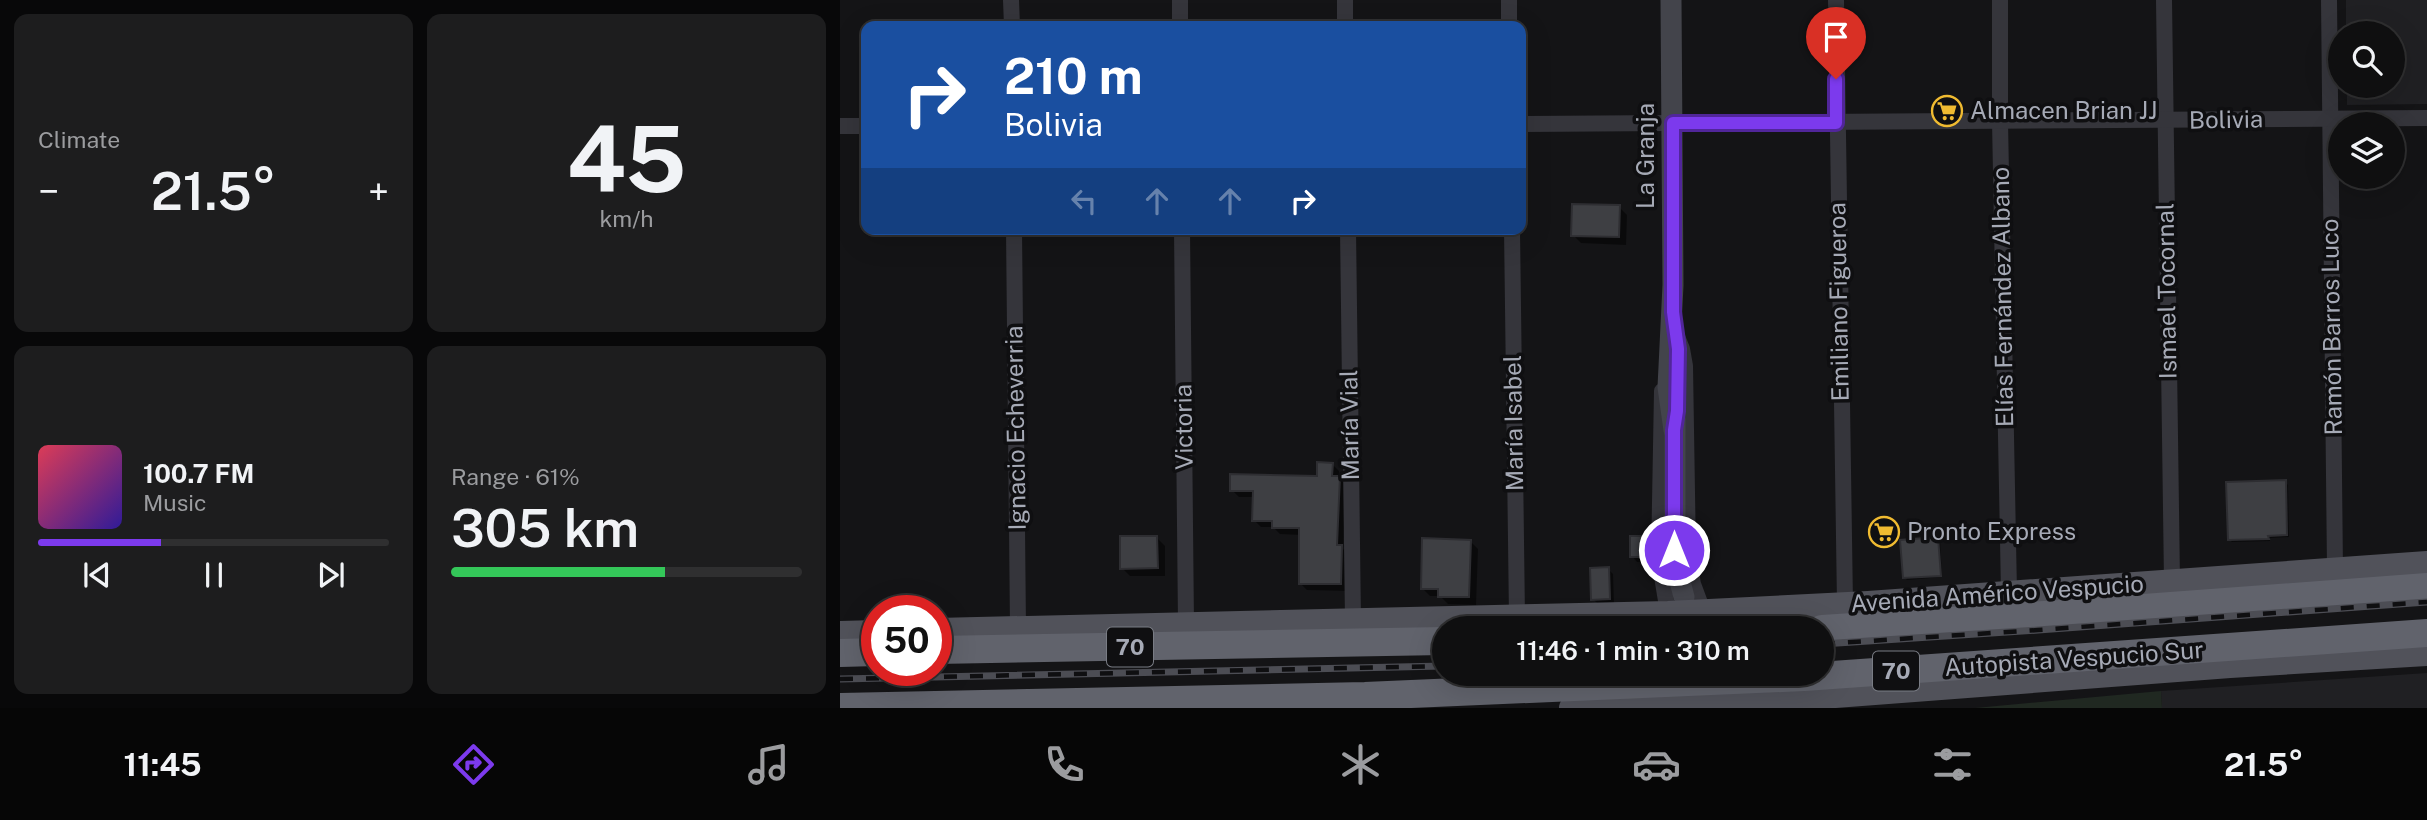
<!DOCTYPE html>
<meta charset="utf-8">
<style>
:root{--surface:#0f0f10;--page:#1d1d1e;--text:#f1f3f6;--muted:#9b9c9f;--line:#2f2f30;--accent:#7c3aed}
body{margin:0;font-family:"Public Sans",sans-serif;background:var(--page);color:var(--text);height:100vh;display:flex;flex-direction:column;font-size:26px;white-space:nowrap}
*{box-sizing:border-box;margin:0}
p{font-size:23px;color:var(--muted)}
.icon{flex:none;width:38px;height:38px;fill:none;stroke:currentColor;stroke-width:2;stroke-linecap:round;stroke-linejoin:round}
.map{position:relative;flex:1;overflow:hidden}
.drawer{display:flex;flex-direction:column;gap:14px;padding:14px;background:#080809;width:840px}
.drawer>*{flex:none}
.guide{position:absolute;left:21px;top:21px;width:665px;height:214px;border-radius:14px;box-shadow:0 7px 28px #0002,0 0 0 2px var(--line);background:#1a4fa0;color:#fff;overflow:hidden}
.fabs{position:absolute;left:1488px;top:21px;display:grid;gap:14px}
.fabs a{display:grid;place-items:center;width:77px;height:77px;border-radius:50%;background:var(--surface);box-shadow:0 7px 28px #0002,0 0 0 2px var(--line);font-size:35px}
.speed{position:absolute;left:21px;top:595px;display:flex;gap:14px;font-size:35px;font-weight:700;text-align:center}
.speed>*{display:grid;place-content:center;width:91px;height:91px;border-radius:50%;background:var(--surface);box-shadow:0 7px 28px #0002,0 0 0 2px var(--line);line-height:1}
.speed .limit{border:10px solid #d22;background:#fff;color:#111}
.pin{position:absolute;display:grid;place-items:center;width:60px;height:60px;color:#fff;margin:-72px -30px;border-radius:50% 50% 50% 0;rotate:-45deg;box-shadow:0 0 7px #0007}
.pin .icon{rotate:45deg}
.me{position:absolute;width:77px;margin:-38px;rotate:0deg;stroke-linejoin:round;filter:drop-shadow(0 0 5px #0008)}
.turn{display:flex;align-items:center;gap:24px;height:147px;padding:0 28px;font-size:32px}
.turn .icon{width:91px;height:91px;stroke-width:2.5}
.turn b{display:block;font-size:49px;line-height:60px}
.lanes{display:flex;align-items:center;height:66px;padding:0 28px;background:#0003;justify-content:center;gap:35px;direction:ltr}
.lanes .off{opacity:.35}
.big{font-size:52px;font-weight:600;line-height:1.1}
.drawer .tile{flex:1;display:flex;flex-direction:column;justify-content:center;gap:10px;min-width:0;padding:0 24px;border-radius:14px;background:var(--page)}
.drawer .dial{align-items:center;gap:0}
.dial b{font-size:91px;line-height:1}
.song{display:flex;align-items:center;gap:21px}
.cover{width:84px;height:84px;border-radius:10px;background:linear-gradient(135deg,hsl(350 70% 55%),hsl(250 70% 35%))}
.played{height:7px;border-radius:4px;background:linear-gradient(90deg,var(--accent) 35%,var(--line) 35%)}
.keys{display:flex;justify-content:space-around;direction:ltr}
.heat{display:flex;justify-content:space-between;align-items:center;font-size:38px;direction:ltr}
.charge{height:10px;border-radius:5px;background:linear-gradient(90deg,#34c759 61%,var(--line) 0)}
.drawer .tiles{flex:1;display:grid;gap:14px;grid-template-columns:repeat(2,1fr)}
.trip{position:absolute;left:592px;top:616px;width:402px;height:70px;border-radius:35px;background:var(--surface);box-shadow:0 7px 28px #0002,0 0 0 2px var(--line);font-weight:600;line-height:70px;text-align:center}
.menu{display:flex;height:112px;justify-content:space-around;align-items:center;background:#060606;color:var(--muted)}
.menu .icon{width:49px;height:49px}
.menu .selected{color:var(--accent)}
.menu b{font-size:32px;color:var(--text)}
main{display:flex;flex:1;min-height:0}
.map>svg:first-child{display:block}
.built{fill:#202023}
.green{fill:#202821}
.shadow{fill:#0007}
.building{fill:#3e3f43;stroke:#2e2e32;stroke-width:2}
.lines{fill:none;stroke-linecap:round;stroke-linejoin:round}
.street{stroke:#35353b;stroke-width:16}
.secondary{stroke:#43444b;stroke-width:21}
.primary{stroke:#51525a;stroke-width:24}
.highway{stroke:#61636c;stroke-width:28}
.rail-casing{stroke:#4c4d54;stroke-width:7}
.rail{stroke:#0f0f11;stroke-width:4.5;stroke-dasharray:13;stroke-linecap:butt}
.route-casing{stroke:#51269a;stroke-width:18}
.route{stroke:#7c3aed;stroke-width:12}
.labels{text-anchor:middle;stroke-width:7;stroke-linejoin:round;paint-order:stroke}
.shield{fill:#0f0f11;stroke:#797c84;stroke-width:2}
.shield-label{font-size:23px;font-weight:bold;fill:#a6aab6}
.poi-label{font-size:24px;fill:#a6aab6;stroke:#0f0f11;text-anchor:start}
.street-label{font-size:24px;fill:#a6aab6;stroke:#0f0f11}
</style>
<main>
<section class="drawer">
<div class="tiles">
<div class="tile"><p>Climate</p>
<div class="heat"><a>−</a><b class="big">21.5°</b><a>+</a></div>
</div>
<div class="tile dial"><b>45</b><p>km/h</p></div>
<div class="tile">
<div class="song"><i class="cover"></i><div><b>100.7 FM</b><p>Music</p></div></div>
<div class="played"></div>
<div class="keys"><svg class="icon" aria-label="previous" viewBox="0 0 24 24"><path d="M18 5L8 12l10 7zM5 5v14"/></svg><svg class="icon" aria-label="pause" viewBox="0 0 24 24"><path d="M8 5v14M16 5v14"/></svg><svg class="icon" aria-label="next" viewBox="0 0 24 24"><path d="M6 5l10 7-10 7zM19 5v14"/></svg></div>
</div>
<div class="tile"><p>Range · 61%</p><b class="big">305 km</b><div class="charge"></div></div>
</div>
</section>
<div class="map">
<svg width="1587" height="708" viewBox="0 0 1587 708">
<rect width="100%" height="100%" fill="#141416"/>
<g class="built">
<polygon points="1506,0 1587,0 1587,104 1507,105 1507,86 1552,86 1552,33 1506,33"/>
<polygon points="1587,673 1587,708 1322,708 1321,691"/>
</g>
<polygon class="green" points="1321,691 1322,708 1135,708"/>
<g class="shadow">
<polygon points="779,207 787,215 786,245 741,243 733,235"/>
<polygon points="492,464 499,471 499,478 506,485 503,549 508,554 508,591 467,590 460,583 461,535 440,534 433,527 421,527 414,520 414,497 399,497 392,490 479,478"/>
<polygon points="1445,482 1448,485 1449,537 1430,538 1430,541 1392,542 1389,539"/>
<polygon points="317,538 325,546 325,576 290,576 282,568"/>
<polygon points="808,538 813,543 813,562 797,562 792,556"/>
<polygon points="1098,539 1100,541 1102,577 1067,580 1065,578"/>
<polygon points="630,541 638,549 636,605 608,604 600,596 590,596 582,588"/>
<polygon points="768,569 773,574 774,604 758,604 753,599"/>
</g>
<g class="building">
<polygon points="732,204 780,205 779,237 731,236"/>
<polygon points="477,462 493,463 492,476 500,476 497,545 502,545 501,584 459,584 459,528 432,528 432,521 412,521 413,491 390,491 390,474 477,476"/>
<polygon points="1446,480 1447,535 1428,536 1429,539 1388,540 1386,482"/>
<polygon points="280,536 317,536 318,568 280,569"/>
<rect x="790" y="536" width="19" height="21"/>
<polygon points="1098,537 1101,576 1063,578 1060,540"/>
<polygon points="582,538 631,540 629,597 598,597 598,589 581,589"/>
<polygon points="769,567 770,599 751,600 750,568"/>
</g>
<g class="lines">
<g class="street">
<polyline points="171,0 172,26"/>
<polyline points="340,0 340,26"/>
<polyline points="505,0 505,26"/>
<polyline points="669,0 669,26"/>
<polyline points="996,0 1005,604"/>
<polyline points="1160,0 1160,121 1169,593"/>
<polyline points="1324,0 1332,582"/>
<polyline points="1489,0 1495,570"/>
<polyline points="681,124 1587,118"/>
<polyline points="0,126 26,126"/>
<polyline points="174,229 178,627"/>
<polyline points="342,229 346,624"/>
<polyline points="508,229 513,621"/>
<polyline points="672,229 677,618"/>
<polyline points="836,334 842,349 845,366 848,555 853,584 863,611"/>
<polyline points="822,391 819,558 828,613"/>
</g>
<g class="secondary">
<polyline points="831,0 833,285 828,387 834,430"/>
<polyline points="835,419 835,562 844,597"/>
</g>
<g class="primary">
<polyline points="96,630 828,613 1028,603 1587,563"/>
<polyline points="0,633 37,632"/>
<polyline points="731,708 956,699 1390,666 1587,654"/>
</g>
<g class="highway">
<polyline points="982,629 1250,612 1587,587"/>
<polyline points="96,650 604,641"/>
<polyline points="0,653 37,652"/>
<polyline points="0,707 525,696 964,677 1587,633"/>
</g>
<g class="rail-casing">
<g id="rail">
<polyline points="982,644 1198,630 1587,602"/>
<polyline points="0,679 604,666"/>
</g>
</g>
<use href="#rail" class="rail"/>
</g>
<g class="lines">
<g class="route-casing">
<polyline id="route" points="834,550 834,430 837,411 838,349 833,312 833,123 996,123 996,79"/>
</g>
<use href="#route" class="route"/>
</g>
<defs>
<g id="supermarket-ring" transform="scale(1.575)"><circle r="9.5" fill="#0f0f11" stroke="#f0bb31" stroke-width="1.5"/><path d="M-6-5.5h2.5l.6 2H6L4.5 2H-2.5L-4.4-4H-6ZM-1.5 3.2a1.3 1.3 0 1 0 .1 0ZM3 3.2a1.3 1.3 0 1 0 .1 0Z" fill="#f0bb31"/></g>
</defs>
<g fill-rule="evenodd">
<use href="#supermarket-ring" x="1107" y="111"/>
<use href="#supermarket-ring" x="1044" y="532"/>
</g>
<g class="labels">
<g class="shield">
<rect x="267" y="627.5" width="46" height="39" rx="5"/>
<rect x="1033" y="651.5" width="46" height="39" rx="5"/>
</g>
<g class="shield-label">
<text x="290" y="655">70</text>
<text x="1056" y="679">70</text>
</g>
<g class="poi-label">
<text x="1130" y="119">Almacen Brian JJ</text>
<text x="1067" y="540">Pronto Express</text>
</g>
<g class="street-label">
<text transform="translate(1386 120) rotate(-1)" y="8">Bolivia</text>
<text transform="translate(806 156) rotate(-90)" y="8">La Granja</text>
<text transform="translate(1327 291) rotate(-91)" y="8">Ismael Tocornal</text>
<text transform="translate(1163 297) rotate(-91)" y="8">Elías Fernández Albano</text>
<text transform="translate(999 302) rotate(-91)" y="8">Emiliano Figueroa</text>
<text transform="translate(1492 327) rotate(-91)" y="8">Ramón Barros Luco</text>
<text transform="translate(674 423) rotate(-91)" y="8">María Isabel</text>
<text transform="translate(510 425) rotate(-91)" y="8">María Vial</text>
<text transform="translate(344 427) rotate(-91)" y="8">Victoria</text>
<text transform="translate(176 428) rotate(-91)" y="8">Ignacio Echeverria</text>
<text transform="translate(1157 594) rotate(-4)" y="8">Avenida Américo Vespucio</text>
<text transform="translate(1234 659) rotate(-4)" y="8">Autopista Vespucio Sur</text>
</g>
</g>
</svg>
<div class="fabs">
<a><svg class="icon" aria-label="search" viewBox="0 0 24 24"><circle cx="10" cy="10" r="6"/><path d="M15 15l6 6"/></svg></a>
<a><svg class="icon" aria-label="layers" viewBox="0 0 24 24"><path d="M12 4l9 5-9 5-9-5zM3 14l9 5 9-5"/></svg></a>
</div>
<div class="speed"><div class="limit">50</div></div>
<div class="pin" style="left:996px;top:79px;background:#d93025"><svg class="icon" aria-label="arrive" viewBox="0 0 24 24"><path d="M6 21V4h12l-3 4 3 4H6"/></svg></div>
<svg class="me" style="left:834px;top:550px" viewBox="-20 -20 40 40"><circle r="17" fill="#7c3aed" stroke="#fff" stroke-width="3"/><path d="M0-11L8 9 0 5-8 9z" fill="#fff"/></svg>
<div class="trip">11:46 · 1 min · 310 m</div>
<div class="guide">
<div class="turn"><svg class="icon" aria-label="right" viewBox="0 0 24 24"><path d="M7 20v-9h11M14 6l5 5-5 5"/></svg><div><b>210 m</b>Bolivia</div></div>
<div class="lanes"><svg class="icon off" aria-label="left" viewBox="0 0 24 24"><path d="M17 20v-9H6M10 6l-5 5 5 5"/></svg><svg class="icon off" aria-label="ahead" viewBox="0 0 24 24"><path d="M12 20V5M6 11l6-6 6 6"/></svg><svg class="icon off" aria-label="ahead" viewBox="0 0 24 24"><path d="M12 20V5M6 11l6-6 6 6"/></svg><svg class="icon" aria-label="right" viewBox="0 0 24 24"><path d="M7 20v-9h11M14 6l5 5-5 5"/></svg></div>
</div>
</div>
</main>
<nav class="menu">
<b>11:45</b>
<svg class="icon selected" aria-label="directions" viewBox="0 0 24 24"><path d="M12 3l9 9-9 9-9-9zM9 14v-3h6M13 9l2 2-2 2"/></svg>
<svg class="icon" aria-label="music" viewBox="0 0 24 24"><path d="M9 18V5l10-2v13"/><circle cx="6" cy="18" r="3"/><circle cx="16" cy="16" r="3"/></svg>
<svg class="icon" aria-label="phone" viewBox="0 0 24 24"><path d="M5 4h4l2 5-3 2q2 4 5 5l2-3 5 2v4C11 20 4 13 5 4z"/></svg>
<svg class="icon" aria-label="climate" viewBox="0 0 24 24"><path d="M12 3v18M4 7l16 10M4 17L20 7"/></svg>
<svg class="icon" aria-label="car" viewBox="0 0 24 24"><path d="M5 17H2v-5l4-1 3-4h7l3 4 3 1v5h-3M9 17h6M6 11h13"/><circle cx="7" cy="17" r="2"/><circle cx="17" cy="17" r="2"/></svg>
<svg class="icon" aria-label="filters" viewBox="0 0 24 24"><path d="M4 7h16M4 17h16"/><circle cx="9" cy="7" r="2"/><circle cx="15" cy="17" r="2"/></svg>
<b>21.5°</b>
</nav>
